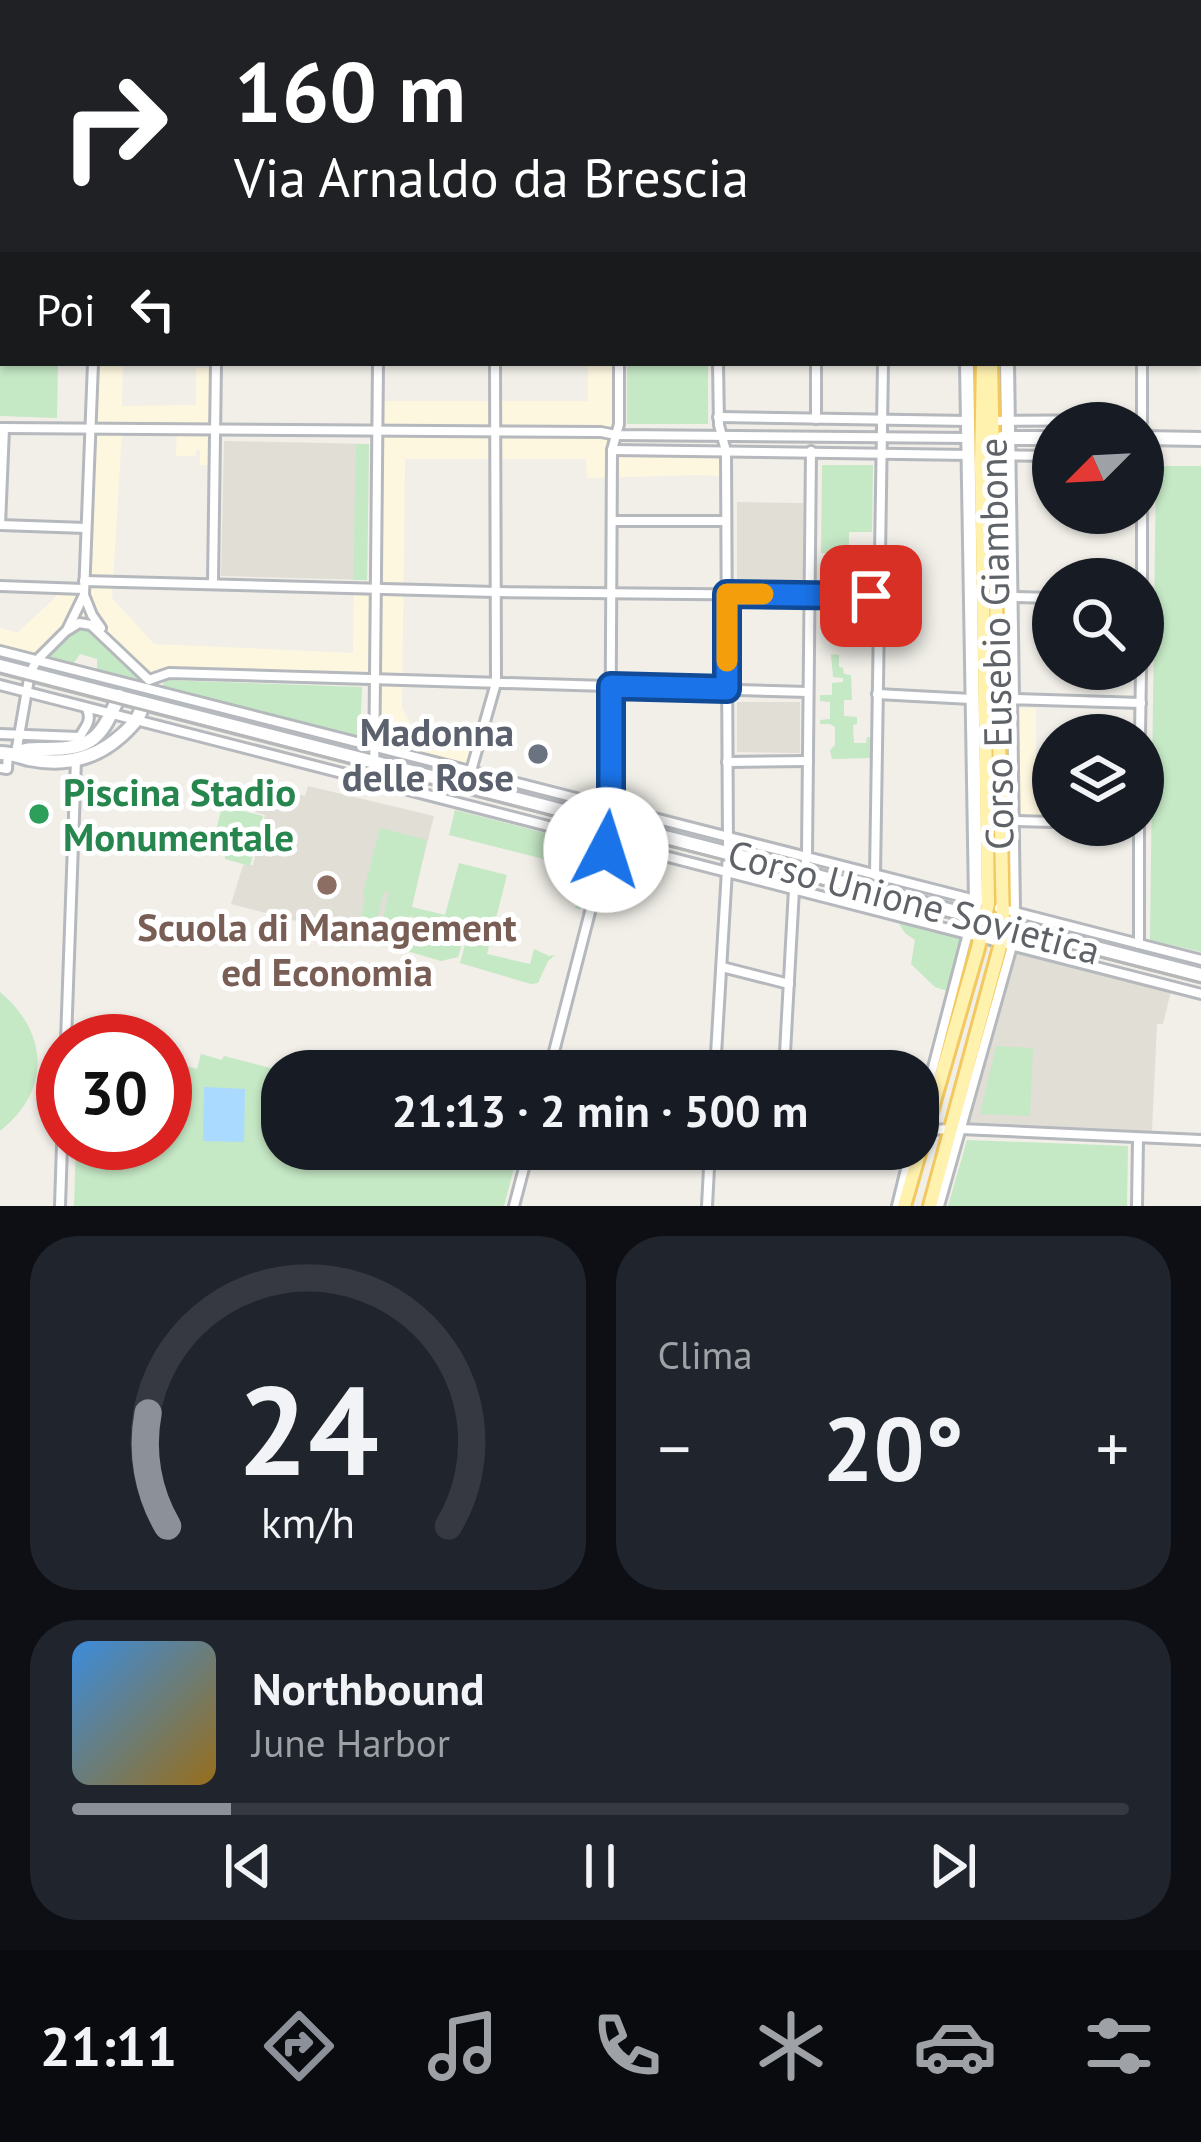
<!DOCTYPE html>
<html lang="it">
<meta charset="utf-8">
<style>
:root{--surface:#171b24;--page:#20242c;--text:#f1f3f6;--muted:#9ea1a6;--line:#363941;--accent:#8c9099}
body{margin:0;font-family:"PT Sans",sans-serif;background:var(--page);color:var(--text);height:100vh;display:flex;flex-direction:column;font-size:45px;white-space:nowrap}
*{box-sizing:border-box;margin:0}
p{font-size:39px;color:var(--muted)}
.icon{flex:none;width:66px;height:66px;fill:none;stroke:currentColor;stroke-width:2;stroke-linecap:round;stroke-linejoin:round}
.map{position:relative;height:1206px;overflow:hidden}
.side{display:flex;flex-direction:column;gap:30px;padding:30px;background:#0d0f14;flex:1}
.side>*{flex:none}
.banner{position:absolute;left:0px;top:0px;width:1203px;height:366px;box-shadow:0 3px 9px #0004;background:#202124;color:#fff;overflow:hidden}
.needle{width:78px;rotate:246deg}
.fabs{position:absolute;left:1032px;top:402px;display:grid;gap:24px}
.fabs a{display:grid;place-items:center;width:132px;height:132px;border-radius:50%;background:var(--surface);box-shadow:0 3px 9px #0004;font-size:60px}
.speed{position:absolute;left:36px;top:1014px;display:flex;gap:24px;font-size:60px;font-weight:700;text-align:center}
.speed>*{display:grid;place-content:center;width:156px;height:156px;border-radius:50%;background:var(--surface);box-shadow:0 3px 9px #0004;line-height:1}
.speed .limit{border:18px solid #d22;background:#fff;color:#111}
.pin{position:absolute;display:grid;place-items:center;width:102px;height:102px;color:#fff;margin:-51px;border-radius:24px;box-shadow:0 6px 18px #0006}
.me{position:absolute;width:132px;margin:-66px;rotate:5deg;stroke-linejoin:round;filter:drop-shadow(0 0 9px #0008)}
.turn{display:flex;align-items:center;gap:42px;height:252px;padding:0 36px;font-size:54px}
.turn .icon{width:156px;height:156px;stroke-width:2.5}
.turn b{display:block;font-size:84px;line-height:102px}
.then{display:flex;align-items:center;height:114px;padding:0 36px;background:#0003;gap:24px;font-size:45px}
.big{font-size:90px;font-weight:700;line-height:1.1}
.side .widget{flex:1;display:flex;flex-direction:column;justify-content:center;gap:18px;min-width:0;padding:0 42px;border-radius:48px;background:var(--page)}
.side .dial{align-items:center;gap:0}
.dial svg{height:312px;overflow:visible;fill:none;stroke:var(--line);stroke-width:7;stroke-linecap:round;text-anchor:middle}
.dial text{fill:var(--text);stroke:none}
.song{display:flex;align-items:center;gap:36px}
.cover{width:144px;height:144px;border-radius:18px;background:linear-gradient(135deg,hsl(210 70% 55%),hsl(40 70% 35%))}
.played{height:12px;border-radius:6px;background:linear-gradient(90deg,var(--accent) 15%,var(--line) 15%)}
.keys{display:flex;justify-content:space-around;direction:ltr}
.heat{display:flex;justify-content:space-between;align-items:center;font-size:66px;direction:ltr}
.side .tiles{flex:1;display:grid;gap:30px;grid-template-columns:1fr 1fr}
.widget:last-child{grid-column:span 2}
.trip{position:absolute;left:261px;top:1050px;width:678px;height:120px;border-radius:48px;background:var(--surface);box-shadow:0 3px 9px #0004;font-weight:700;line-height:120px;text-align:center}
.menu{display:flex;height:192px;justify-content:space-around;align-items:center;background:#090b0e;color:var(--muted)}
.menu .icon{width:84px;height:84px}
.menu .on{color:var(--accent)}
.menu b{font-size:54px;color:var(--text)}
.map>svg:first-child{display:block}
.commercial{fill:#fef7e0}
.education{fill:#e1ded6}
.green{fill:#c5e8c5}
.water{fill:#aadaff}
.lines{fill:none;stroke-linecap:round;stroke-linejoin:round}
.street-casing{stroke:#b5b8bc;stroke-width:14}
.secondary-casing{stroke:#b6babf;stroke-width:18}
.primary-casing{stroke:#f2c960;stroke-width:18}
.street{stroke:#fff;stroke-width:8}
.secondary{stroke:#fff;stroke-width:12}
.primary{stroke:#fff2af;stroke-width:12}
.tram{stroke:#b6b7b8;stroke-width:3}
.rail{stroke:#b6b7b8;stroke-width:3;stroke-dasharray:3 15;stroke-linecap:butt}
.route-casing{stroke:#114b97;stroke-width:30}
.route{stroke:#1a73e8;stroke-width:21}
.slow{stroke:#f59e0b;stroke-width:21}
.worship-dot{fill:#6b7280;stroke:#fff;stroke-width:4.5}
.leisure-dot{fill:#2e9e5b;stroke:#fff;stroke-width:4.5}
.education-dot{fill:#8d6e63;stroke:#fff;stroke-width:4.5}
.labels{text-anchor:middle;stroke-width:10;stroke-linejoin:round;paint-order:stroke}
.street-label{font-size:39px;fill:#5f6368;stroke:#fff}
.worship-label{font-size:39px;font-weight:bold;fill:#5b616d;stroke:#fff;text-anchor:end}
.leisure-label{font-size:39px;font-weight:bold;fill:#27864d;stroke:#fff;text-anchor:start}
.education-label{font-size:39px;font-weight:bold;fill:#785e54;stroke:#fff}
</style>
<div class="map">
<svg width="1201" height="1206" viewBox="0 0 1201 1206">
<rect width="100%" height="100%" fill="#f1efe8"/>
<g class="commercial">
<polygon points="93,363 123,363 122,406 196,405 196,368 216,368 214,465 200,465 200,450 196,450 196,456 176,456 177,431 122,430 112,598 154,644 353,653 354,589 375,589 378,401 588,401 588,363 616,363 617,450 726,451 726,477 701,475 587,478 586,459 405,459 402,708 414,730 476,755 471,772 374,747 375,680 169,673 149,680 109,639 79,623 37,660 0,651 0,628 17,633 56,597 56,593 84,592"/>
<polygon points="1019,708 1036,708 1036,782 1041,783 1041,815 1020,815"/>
</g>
<g class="education">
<polygon points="224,441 369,444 367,580 221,576"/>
<polygon points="737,502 803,503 803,586 737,586"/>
<polygon points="737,702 800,702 800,753 737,752"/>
<polygon points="262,784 305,796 308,786 434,816 401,948 231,904 243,865 253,865 265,815 255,812"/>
<polygon points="1021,952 1171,991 1163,1024 1157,1024 1152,1131 967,1122 1014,956"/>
</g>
<g class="green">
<polygon points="0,345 3,345 3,363 58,363 57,418 0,416"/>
<rect x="627" y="363" width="81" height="61"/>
<polygon points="356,444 369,444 367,580 353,580"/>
<polygon points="822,465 873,465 872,532 849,532 849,554 821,553"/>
<polygon points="1156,466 1201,466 1201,952 1150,940"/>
<polygon points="85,627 90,628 122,664 127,666 140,682 97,670 97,659 80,654 73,664 45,657 80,628"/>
<polygon points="831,654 839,655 839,667 843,668 844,674 851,675 852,700 844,700 844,716 857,717 857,724 853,725 854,743 866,743 867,737 872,738 871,758 832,759 830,750 835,745 835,727 830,724 820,724 820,720 830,719 830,702 820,701 820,695 832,695 832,683 843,682 843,678 833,677"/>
<polygon points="164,680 362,687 360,737 163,686"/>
<polygon points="222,806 263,816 250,866 225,859 224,846 213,843"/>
<polygon points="455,810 592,845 594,849 580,909 575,908 589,851 587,848 562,841 556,862 449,835"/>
<polygon points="380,828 427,840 412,907 445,915 459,863 507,875 487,954 530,964 534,949 549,956 555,955 548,961 538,983 531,984 460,963 468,934 477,936 479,927 470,923 470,920 458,957 441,961 407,951 412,935 418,936 423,921 410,916 405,932 408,934 405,949 377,943 389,892 384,892 372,938 357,933 365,900 363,893"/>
<polygon points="895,917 964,937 950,992 935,987 911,964 915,940 905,933"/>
<path d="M0,992C49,1033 51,1091 0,1131Z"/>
<polygon points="996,1046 1033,1048 1030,1116 980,1114"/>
<polygon points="201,1054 222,1060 224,1056 282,1071 282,1149 519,1149 504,1206 74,1206 76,1143 165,1143 165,1060 197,1069"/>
<polygon points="967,1140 1128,1146 1127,1206 948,1206"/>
</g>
<polygon class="water" points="204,1087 245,1089 244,1142 203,1141"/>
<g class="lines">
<g class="street-casing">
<g id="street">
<polyline points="0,180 3,180"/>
<polyline points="1200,284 1201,284"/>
<polyline points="718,417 969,421"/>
<polyline points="816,419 816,363"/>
<polyline points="990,421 1142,420"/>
<polyline points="1142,422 1142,363"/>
<polyline points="0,428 601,432 616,435 969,438"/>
<polyline points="612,450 970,455"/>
<polyline points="991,455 1053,456"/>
<polyline points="612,521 726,521"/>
<polyline points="0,525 4,428"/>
<polyline points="0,525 86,528"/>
<polyline points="1142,579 1142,513"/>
<polyline points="84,581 496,592 878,596"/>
<polyline points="213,583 216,363"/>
<polyline points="0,586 84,589"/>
<polyline points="84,595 92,615 101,628"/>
<polyline points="1011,597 1053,598"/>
<polyline points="68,630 79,623 91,625 149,680"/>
<polyline points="0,651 979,901"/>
<polyline points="149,680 169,673 808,692"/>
<polyline points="0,685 1201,994"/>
<polyline points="877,694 971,699"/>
<polyline points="0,734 79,737"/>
<polyline points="1140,735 1141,669"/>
<path d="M78,744C79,730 94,725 87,709"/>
<polyline points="16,753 30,673 37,660 67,630 84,595 93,363"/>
<polyline points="727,762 808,761"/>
<polyline points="0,768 7,769 8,753"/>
<polyline points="374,781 378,363"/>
<polyline points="467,785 496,683 495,363"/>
<polyline points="1014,821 1053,822"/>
<polyline points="804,873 807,853 811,451"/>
<polyline points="875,875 883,363"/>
<polyline points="999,908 1201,960"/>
<polyline points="1139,944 1139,825"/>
<polyline points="722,967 789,984"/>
<polyline points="66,1041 76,759"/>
<polyline points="549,1071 606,850 610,824 612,450 619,424 619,363"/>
<polyline points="715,1071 728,853 726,451 719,425 718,363"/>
<polyline points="784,1071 794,889"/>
<polyline points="918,1125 972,918"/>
<polyline points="918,1130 961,1129 1201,1140"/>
<polyline points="60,1206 63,1114"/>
<polyline points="514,1206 529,1149"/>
<polyline points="707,1206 710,1149"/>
<polyline points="897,1206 911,1149"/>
<polyline points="939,1206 1012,946 1015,912 1012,699 1141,703"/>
<polyline points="1137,1206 1138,1138"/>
</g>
</g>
<g class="secondary-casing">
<g id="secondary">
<polyline points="925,0 1011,0"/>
<polyline points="796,3 875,0"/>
<polyline points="1172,3 1201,2"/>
<polyline points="0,32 3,32"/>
<polyline points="0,41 3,41"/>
<polyline points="1200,132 1201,132"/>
<polyline points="1200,142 1201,142"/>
<polyline points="967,363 976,900 973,916"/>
<polyline points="1002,438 1053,438"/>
<polyline points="1143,438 1201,439"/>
<polyline points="0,666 1201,975"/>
<polyline points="997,699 1012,699 1007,363"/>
<path d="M0,753C11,753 18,756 29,759C64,766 96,759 122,735C133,725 140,718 143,703"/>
<path d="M16,753C27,748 34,749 46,749C93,749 101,738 119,696"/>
</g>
</g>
<g class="primary-casing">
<g id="primary">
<polyline points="904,1206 978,948 988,904 981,464 983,363"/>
<polyline points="930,1206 1000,947 1003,924 991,363"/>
</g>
</g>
<use href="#street" class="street"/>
<use href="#secondary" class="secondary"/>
<use href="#primary" class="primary"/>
<polyline class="tram" points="0,673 1201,983"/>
<g class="rail">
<polyline points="0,1 21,0"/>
<polyline points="38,3 79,0"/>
</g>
</g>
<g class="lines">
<g class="route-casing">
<polyline id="route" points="606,850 611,807 611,686 727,689 727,594 871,596"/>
</g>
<use href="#route" class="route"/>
<polyline class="slow" points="727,661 727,594 763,594"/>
</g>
<circle class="worship-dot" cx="538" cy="754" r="12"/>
<circle class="leisure-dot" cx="39" cy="814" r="12"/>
<circle class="education-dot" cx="327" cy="885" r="12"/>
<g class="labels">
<g class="street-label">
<text transform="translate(996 644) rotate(-91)" y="14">Corso Eusebio Giambone</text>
<text transform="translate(914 902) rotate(15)" y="14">Corso Unione Sovietica</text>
</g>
<g class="worship-label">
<text x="514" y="746">Madonna<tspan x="514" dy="45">delle Rose</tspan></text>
</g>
<g class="leisure-label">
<text x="63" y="806">Piscina Stadio<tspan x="63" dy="45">Monumentale</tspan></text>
</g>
<g class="education-label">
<text x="327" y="941">Scuola di Management<tspan x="327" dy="45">ed Economia</tspan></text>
</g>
</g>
</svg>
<div class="fabs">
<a><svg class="needle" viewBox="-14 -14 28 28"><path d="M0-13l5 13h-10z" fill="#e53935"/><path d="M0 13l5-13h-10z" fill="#9ea1a6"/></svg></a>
<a><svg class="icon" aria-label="search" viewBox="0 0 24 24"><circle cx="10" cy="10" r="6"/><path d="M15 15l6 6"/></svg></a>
<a><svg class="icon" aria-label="layers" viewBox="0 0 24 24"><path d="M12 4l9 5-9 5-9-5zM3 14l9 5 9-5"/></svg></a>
</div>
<div class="speed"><div class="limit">30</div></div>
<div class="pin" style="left:871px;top:596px;background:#d93025"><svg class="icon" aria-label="arrive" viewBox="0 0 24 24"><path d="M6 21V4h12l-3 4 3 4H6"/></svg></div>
<svg class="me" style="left:606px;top:850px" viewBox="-20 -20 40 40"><circle r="19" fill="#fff"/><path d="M0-13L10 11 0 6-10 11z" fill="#1a73e8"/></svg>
<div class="trip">21:13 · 2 min · 500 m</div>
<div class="banner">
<div class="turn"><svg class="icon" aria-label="right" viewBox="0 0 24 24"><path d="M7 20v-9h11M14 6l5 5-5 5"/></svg><div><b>160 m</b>Via Arnaldo da Brescia</div></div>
<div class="then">Poi<svg class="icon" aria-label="left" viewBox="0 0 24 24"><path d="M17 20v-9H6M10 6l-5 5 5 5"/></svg></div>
</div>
</div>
<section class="side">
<div class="tiles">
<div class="widget dial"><svg viewBox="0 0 100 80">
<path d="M14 69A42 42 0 1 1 86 69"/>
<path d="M14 69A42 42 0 0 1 9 40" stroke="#8c9099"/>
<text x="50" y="56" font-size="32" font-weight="700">24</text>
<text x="50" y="72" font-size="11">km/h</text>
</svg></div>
<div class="widget"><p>Clima</p>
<div class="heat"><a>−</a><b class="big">20°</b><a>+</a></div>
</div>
<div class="widget">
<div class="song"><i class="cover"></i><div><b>Northbound</b><p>June Harbor</p></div></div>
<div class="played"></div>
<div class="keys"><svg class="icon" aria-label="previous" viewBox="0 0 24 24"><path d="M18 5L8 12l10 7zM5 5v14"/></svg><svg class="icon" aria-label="pause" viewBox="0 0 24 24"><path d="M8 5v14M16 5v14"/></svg><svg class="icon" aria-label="next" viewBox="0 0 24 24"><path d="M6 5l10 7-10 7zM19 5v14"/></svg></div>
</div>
</div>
</section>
<nav class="menu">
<b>21:11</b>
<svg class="icon on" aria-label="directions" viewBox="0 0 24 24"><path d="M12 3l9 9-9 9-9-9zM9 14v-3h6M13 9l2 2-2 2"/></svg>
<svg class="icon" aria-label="music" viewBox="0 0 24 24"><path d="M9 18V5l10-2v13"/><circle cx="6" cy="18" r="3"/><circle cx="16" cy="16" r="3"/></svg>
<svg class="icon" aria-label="phone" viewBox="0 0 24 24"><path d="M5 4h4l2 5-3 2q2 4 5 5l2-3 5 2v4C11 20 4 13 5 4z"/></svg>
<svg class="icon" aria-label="climate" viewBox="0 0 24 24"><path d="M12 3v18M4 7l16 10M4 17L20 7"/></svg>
<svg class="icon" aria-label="car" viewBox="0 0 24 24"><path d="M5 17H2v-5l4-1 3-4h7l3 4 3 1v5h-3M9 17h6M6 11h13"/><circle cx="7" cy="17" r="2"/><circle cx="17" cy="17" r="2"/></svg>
<svg class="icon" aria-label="filters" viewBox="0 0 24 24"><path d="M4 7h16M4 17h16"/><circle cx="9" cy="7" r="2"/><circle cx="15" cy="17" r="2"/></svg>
</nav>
